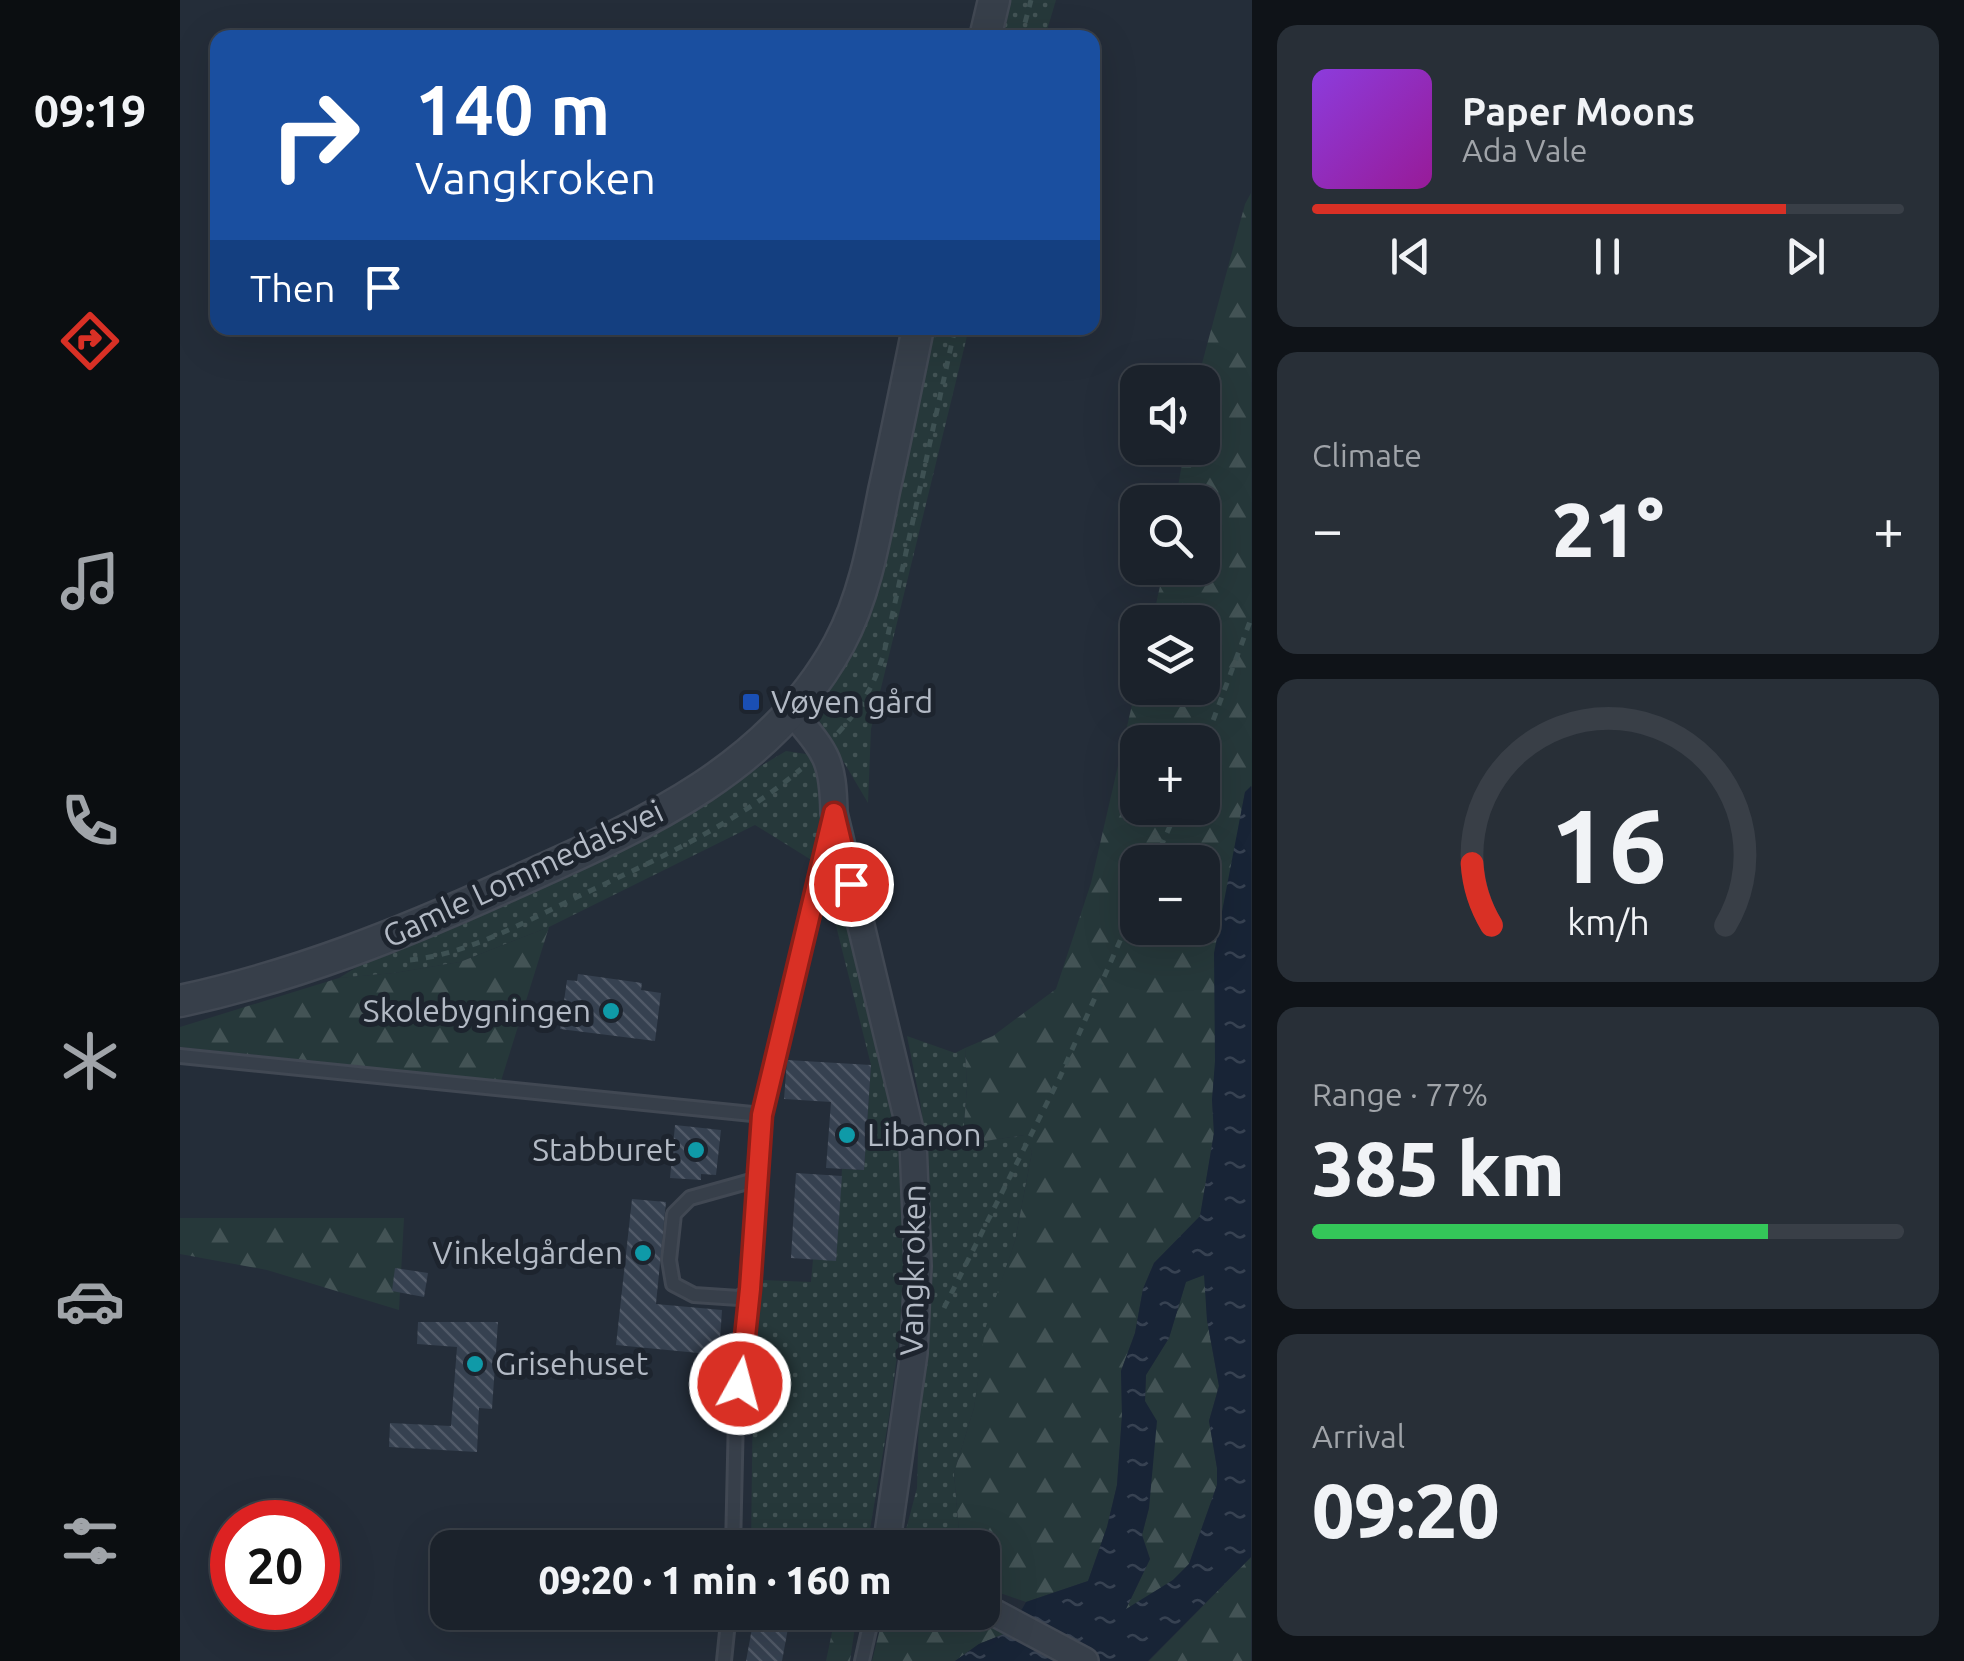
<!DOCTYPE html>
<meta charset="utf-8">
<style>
:root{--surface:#1b222b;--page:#282f37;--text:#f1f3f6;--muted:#a0a4a9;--line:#393f47;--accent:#d93025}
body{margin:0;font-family:Ubuntu,sans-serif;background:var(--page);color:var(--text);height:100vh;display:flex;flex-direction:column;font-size:38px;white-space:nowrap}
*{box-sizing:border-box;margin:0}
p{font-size:32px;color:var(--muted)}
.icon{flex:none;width:55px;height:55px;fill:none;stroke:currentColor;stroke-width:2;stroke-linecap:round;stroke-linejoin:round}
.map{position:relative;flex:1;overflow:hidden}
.sheet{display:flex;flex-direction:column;gap:25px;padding:25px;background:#0f1318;width:712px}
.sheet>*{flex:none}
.guide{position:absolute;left:30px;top:30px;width:890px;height:305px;border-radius:20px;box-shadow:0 10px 40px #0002,0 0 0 2px var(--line);background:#1a4fa0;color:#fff;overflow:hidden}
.controls{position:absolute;left:940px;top:365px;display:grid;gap:20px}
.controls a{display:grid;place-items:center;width:100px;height:100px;border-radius:20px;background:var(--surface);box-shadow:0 10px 40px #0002,0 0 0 2px var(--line);font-size:50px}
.speed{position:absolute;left:30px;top:1500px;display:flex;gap:20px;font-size:50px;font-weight:700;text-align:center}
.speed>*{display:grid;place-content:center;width:130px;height:130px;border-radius:50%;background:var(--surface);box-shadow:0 10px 40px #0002,0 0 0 2px var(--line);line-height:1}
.speed .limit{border:15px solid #d22;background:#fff;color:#111}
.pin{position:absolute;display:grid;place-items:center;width:85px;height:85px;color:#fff;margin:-42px;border:5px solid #fff;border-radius:50%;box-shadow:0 2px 10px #0007}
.me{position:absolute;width:110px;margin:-55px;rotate:7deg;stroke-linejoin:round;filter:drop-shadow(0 0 8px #0008)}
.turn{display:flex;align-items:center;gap:35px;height:210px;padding:0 40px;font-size:45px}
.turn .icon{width:130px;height:130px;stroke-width:2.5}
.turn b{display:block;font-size:70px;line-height:85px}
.then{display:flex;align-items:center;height:95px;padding:0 40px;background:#0003;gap:20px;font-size:38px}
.big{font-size:75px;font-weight:800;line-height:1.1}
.sheet .card{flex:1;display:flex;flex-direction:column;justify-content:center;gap:15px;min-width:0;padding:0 35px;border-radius:20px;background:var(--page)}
.sheet .dial{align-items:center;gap:0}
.dial svg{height:260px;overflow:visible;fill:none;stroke:var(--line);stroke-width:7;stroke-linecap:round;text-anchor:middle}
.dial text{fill:var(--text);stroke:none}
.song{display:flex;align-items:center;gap:30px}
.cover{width:120px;height:120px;border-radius:15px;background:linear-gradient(135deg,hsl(270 70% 55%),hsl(300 70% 35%))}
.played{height:10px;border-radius:5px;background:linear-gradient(90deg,var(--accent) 80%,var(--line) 80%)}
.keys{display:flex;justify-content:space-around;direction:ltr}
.heat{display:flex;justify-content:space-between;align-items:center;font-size:55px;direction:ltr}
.charge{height:15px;border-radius:8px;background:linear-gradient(90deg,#34c759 77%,var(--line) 0)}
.trip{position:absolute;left:250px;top:1530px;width:570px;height:100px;border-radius:20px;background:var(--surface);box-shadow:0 10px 40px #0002,0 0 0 2px var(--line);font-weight:800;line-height:100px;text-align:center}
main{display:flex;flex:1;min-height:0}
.menu{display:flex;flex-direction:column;width:180px;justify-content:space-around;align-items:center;background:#0b0e11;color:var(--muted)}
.menu .icon{width:70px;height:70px}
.menu .active{color:var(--accent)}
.menu b{font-size:45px;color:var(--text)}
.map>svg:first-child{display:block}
.grass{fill:url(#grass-dots)}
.forest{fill:url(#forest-firs);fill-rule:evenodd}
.water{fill:url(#water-ripples);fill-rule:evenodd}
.building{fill:url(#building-back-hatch)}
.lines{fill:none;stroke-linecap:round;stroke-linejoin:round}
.service-casing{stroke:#414853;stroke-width:18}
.minor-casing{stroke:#414853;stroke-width:30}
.tertiary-casing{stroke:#414853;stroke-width:35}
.path{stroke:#3e5153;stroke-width:5;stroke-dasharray:8 8;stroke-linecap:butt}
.service{stroke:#373f4a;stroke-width:12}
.minor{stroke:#373f4a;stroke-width:25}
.tertiary{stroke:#373f4a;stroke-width:30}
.route-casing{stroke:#8d1f18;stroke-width:25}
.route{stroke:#d93025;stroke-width:18}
.transit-dot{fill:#1a4fb4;stroke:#1d242e;stroke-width:4}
.culture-dot{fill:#0f9aa8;stroke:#1d242e;stroke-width:4}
.labels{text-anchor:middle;stroke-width:10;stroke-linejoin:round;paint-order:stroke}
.poi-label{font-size:32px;fill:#b3bac5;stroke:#1d242e;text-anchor:start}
.street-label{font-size:32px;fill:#b3bac5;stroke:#1d242e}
</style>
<main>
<nav class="menu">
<b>09:19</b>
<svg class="icon active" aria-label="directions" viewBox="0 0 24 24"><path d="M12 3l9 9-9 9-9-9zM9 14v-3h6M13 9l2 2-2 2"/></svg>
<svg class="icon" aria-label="music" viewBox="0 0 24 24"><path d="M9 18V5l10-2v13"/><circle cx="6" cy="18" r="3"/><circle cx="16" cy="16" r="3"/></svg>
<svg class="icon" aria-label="phone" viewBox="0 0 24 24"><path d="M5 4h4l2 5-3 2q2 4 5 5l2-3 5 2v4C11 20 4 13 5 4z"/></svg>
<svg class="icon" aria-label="climate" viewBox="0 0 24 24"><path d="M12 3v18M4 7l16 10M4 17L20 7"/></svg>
<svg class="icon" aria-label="car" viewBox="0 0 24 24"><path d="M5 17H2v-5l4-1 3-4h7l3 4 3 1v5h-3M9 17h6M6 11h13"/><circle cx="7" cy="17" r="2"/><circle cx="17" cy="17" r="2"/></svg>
<svg class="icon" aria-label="filters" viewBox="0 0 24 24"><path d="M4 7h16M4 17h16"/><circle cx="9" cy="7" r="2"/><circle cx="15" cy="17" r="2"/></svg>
</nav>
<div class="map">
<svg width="1072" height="1661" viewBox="0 0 1072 1661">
<defs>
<pattern id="grass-dots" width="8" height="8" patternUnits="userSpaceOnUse" patternTransform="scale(2.5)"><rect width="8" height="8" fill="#26383a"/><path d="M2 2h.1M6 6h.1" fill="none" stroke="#435355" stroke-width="1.8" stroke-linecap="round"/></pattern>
<pattern id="forest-firs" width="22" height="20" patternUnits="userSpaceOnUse" patternTransform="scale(2.5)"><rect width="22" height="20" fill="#26383a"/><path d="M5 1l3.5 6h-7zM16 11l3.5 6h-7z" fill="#435355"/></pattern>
<pattern id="water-ripples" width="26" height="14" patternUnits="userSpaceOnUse" patternTransform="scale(2.5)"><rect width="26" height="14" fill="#182436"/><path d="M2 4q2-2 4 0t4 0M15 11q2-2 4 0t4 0" fill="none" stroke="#374252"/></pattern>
<pattern id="building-back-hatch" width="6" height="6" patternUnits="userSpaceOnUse" patternTransform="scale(2.5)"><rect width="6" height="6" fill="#364150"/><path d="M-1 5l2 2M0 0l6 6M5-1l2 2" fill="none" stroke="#515a68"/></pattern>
</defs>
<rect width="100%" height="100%" fill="#242d39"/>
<g class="grass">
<polygon points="829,0 876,0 865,37 820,38"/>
<polygon points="750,328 789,328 691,729 688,803 636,715 662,663"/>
<polygon points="606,751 626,754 633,762 717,1117 726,1198 728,1271 709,1417 687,1547 571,1547 573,1385 582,1280 631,1282 633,1259 656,1260 662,1169 684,1170 691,1065 641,866 575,825 369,927 280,962 214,973 159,978 198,954 454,842"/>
<polygon points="727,1036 775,1053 785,1048 787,1087 784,1125 805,1141 845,1135 852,1152 835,1241 806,1329 794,1408 774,1473 779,1532 784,1547 726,1547 723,1541 737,1488 739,1412 751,1257 748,1159 740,1101"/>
</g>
<g class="forest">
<path d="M1071,193L1072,786L1065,792L1059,825L1032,1100L1034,1133L1020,1217L974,1263L963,1289L955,1333L941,1371L942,1415L937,1485L927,1527L908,1581L846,1602L820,1593L803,1579L802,1548L784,1547L779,1532L774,1473L794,1408L805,1329L835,1241L852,1152L844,1135L805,1141L784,1125L787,1087L785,1048L813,1036L876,989L911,883L957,683L958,688H1022V622H972L984,568H1022V502H995L1005,448H1022V382H1017L1065,204ZM958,742H1022V808H958ZM958,862H1022V928H958Z"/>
<polygon points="369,927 321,1081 0,1047 0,1027 159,978 214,973 280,962"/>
<polygon points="0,1218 224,1218 219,1310 87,1270 0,1254"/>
<polygon points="1025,1275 1027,1320 1039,1386 1029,1421 1037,1468 1037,1485 1009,1564 993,1580 945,1611 970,1559 962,1535 969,1508 970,1479 965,1401 966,1375 989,1338 1006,1281"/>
<polygon points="1071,1557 1071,1661 969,1661"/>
<polygon points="656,1613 677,1613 670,1661 646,1661"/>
<polygon points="704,1613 790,1613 829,1632 799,1644 775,1661 692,1661"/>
</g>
<path class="water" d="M1071,786V1557L968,1661H775L799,1644L829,1632L846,1602L908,1581L927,1527L937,1485L942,1415L941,1371L955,1333L963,1289L974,1263L1020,1216L1034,1133L1032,1100L1035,1061L1034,953L1065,792ZM1024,1275L1027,1320L1039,1386L1029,1421L1037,1468V1485L1009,1564L993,1580L946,1609L970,1559L962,1535L969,1508L977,1421L965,1401L966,1375L989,1338L1006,1282Z"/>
<g class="building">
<polygon points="398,974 462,983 461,990 481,993 475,1041 380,1029 387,980 397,981"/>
<polygon points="607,1060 691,1065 684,1170 646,1168 651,1102 604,1099"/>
<polygon points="495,1125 541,1130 536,1175 521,1174 521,1180 490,1178"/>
<polygon points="616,1173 662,1176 656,1261 611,1258"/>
<polygon points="452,1199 486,1202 476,1304 542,1310 539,1355 436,1345"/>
<polygon points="215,1268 248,1273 244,1297 212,1291"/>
<polygon points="238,1322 318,1322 312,1409 299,1408 297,1452 209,1447 210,1423 271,1426 277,1347 237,1344"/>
<polygon points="575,1612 611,1612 602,1661 566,1661"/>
</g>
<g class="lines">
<g class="service-casing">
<g id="service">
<polyline points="0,1056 582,1115 651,825"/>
<polyline points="578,1179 510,1198 494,1214 489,1260 493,1284 514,1295 559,1298 571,1289 582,1115"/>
<polyline points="553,1548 556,1415 571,1289"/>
<polyline points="544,1661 549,1612"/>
<polyline points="682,1661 693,1612"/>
</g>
</g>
<g class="minor-casing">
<g id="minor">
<path d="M612,712C646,753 653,758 654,813L733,1142L738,1266L734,1353L706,1548"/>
<polyline points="802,1606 905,1661"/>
</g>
</g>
<g class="tertiary-casing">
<g id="tertiary">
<polyline points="805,38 814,0"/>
<path d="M0,1001C116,976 221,934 329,885C456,828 589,773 659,644C684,598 694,542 704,491C716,437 727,382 738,328"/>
</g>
</g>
<g class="path">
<polyline points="841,38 851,0"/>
<path d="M658,733C682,706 693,688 704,653L775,328"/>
<polyline points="1022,750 1072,616"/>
<polyline points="974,862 998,808"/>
<path d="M230,960C288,954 342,923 395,898C473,861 555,825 621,769"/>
<polyline points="764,1308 880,1077 958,900"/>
</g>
<use href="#service" class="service"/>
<use href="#minor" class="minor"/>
<use href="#tertiary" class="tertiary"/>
</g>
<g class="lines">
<g class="route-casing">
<polyline id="route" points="560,1384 570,1289 582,1115 654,813 671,884"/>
</g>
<use href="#route" class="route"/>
</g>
<rect class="transit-dot" x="561" y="692" width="20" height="20" rx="5"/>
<g class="culture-dot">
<circle cx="431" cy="1011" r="10"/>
<circle cx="667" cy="1135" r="10"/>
<circle cx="516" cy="1150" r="10"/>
<circle cx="463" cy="1253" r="10"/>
<circle cx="295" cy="1364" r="10"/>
</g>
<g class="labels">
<g class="poi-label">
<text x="591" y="713">Vøyen gård</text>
<text x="411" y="1022" text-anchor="end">Skolebygningen</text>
<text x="687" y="1146">Libanon</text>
<text x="496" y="1161" text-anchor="end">Stabburet</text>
<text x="443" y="1264" text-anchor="end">Vinkelgården</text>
<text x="315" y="1375">Grisehuset</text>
</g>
<g class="street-label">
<text transform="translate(343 874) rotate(-25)" y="11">Gamle Lommedalsvei</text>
<text transform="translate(733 1270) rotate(-89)" y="11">Vangkroken</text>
</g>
</g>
</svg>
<div class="controls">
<a><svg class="icon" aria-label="sound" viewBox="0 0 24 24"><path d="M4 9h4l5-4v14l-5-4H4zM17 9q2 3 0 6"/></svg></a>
<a><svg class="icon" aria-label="search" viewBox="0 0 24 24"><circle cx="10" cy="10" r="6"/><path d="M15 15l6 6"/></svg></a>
<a><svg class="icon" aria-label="layers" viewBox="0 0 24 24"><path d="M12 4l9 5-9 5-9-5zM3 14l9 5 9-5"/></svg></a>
<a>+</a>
<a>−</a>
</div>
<div class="speed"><div class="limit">20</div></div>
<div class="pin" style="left:671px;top:884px;background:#d93025"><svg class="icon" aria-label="arrive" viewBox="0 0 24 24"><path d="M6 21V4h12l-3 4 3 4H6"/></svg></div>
<svg class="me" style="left:560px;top:1384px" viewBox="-20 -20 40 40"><circle r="17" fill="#d93025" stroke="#fff" stroke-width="3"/><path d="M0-11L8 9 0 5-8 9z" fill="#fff"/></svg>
<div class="trip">09:20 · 1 min · 160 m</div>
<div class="guide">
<div class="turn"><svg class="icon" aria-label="right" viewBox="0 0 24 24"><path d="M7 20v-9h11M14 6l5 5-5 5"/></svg><div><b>140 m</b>Vangkroken</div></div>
<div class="then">Then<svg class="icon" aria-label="arrive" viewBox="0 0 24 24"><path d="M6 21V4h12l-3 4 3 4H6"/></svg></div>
</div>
</div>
<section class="sheet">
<div class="card">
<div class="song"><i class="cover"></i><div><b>Paper Moons</b><p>Ada Vale</p></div></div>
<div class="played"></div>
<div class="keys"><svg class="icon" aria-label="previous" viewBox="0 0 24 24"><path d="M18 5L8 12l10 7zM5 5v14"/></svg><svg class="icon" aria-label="pause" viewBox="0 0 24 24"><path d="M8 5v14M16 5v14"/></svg><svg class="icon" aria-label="next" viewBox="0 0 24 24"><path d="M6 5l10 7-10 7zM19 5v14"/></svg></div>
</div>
<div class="card"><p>Climate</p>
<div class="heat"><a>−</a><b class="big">21°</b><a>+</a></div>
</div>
<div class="card dial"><svg viewBox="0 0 100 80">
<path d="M14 69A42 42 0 1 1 86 69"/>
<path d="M14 69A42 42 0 0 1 8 50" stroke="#d93025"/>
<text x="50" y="56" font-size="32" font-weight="700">16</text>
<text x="50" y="72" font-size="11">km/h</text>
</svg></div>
<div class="card"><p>Range · 77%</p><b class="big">385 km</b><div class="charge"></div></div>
<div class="card"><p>Arrival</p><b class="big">09:20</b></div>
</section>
</main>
